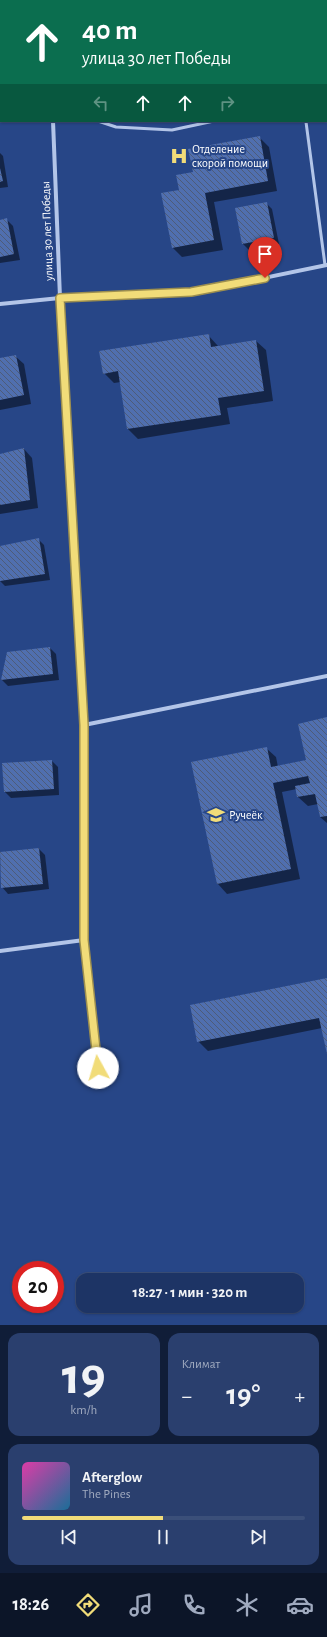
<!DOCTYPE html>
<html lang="ru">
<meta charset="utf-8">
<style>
:root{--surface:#1d3465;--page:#2a3f6e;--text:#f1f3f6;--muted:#a0aabf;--line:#3b4f79;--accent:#f1dc79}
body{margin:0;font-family:"Alegreya Sans",sans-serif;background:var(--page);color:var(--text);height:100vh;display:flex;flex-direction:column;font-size:15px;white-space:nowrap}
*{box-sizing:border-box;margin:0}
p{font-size:13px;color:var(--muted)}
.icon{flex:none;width:22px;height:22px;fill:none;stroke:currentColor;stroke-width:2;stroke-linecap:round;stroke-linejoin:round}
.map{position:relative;height:1325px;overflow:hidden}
.side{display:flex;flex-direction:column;gap:8px;padding:8px;background:#101d38;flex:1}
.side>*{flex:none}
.top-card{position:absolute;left:0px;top:0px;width:327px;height:122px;box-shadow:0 1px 3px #0004,0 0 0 1px var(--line);background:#0b6e4f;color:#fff;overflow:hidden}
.speed{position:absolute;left:12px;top:1261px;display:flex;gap:8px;font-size:20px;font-weight:700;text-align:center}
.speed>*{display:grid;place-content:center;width:52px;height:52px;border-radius:50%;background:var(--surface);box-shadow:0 1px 3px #0004,0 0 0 1px var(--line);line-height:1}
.speed .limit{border:6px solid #d22;background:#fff;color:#111}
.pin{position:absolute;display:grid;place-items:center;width:34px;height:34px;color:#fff;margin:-41px -17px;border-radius:50% 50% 50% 0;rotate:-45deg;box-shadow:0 0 4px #0007}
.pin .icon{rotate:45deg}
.me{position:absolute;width:44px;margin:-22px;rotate:354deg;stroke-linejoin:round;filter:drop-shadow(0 0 3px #0008)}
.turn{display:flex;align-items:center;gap:14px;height:84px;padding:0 16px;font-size:18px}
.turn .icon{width:52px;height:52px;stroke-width:2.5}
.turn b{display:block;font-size:28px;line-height:34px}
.lanes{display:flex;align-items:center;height:38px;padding:0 16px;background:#0003;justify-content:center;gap:20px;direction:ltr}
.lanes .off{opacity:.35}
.big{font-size:30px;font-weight:600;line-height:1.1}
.side .card{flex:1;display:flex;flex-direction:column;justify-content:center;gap:6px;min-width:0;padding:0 14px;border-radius:12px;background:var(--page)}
.side .dial{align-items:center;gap:0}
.dial b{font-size:52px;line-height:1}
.song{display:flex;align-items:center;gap:12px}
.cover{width:48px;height:48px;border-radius:6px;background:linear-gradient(135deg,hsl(320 70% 55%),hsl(200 70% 35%))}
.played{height:4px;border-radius:2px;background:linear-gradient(90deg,var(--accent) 50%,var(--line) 50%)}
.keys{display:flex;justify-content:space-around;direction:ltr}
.heat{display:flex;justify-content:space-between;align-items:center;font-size:22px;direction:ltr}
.side .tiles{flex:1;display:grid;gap:8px;grid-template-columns:1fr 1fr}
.card:last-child{grid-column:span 2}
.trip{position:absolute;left:76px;top:1273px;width:228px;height:40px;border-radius:12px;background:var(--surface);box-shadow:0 1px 3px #0004,0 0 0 1px var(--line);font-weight:600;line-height:40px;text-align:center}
.dock{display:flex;height:64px;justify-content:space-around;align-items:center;background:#0c1528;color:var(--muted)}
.dock .icon{width:28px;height:28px}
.dock .selected{color:var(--accent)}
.dock b{font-size:18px;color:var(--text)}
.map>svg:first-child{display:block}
.shadow{fill:#0007}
.building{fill:url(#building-back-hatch)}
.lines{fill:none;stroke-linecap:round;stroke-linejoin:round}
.service{stroke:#b3c5e8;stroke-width:3}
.minor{stroke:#b3c5e8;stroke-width:4}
.route-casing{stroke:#9d8f4f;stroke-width:10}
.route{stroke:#f1dc79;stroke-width:7}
.labels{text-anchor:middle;stroke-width:4;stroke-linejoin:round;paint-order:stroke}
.poi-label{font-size:12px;fill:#fff;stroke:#274687;text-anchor:start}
.street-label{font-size:12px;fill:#fff;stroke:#274687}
</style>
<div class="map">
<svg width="327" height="1325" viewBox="0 0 327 1325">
<defs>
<pattern id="building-back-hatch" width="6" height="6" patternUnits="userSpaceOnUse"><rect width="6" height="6" fill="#506faf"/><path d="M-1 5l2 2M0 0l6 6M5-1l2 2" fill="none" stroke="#4e5c79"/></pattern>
</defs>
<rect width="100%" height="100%" fill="#274687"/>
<g class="shadow">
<rect x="50" y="0" width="52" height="1"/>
<polygon points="289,0 307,1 268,1"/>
<polygon points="259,137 269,147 277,191 214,202 223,250 182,257 172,247 180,191 194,172"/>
<polygon points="0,153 3,156 8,187 0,188"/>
<polygon points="266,203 272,209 279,244 249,250 243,244 236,209"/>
<polygon points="7,220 13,226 20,260 0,263 0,221"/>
<polygon points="208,335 218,346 256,341 266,350 273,401 227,408 230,424 138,439 128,429 121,382 114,383 104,373"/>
<polygon points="15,356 24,364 31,404 0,410 0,359"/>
<polygon points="24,449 32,458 38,508 0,514 0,455"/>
<polygon points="38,539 44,545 50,580 5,586 0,581 0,547"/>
<polygon points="50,648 56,654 59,680 8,686 2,680 8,653"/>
<polygon points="327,719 327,823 320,817 318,804 308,806 298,797 297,789 282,792 300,879 227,894 218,884 192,763 266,748 276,757 278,767 308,761"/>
<polygon points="52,761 58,767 59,795 11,798 5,792"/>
<polygon points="39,849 45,855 49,889 8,894 2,887 0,853"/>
<polygon points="327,979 327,1052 322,1028 208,1051 198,1041"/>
</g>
<g class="building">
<polygon points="260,136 268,181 205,193 214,240 172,248 161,193 179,190 176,175 193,172 188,149"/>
<polygon points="0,168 3,181 0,182"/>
<polygon points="267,202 274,238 242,244 235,208"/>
<polygon points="7,218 14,254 0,257 0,220"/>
<polygon points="209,334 211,347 256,340 264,391 218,398 221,415 127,429 118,371 103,374 99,351"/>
<polygon points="16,355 24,395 0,400 0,358"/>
<polygon points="24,448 30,500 0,505 0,454"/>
<polygon points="39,538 45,574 0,581 0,546"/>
<polygon points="50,647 53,674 1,680 7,652"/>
<polygon points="327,717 327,816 320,817 315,794 297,797 295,786 310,783 308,776 273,783 291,869 217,884 191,762 267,747 271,767 306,760 298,724"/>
<polygon points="52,760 54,789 4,792 2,763"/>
<polygon points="39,848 43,884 1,888 0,852"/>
<polygon points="327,978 327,1054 319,1018 197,1042 190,1005"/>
</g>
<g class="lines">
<g class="service">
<polyline points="326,116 327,116"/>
<polyline points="98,121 116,127 172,130 214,121"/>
<polyline points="294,121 310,121"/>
<polyline points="306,122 325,265"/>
<polyline points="84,940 98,1068"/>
</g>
<g class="minor">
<polyline points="26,0 26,1"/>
<polyline points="0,304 60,298 191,293 327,265"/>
<polyline points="84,725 327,676"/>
<polyline points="0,951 84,940 84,725 60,298 53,121"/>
</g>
</g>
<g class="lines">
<g class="route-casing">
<polyline id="route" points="98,1068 84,940 84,725 60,298 191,292 265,278"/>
</g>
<use href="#route" class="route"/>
</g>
<defs>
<g id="hospital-bare" transform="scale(1.38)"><path d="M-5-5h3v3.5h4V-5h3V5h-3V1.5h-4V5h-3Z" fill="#f1dc79" stroke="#274687" stroke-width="2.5" paint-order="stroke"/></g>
<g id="school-bare" transform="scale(1.38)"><path d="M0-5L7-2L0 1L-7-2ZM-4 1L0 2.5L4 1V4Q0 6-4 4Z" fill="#f1dc79" stroke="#274687" stroke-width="2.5" paint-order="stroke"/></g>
</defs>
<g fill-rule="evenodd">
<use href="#hospital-bare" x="179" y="156"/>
<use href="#school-bare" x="216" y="815"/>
</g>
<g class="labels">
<g class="poi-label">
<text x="192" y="153">Отделение<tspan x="192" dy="14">скорой помощи</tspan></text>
<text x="229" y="819">Ручеёк</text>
</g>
<g class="street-label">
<text transform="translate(47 231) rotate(-92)" y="4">улица 30 лет Победы</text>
</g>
</g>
</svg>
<div class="speed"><div class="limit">20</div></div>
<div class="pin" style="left:265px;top:278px;background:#d93025"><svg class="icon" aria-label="arrive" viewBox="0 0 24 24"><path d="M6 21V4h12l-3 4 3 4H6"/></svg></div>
<svg class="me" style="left:98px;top:1068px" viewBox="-20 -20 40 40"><circle r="19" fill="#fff"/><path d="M0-13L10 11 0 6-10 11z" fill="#f1dc79"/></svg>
<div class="trip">18:27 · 1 мин · 320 m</div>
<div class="top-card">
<div class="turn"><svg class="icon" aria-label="ahead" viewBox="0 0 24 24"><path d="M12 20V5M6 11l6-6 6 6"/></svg><div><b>40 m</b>улица 30 лет Победы</div></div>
<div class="lanes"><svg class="icon off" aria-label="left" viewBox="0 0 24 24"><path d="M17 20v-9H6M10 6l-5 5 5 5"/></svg><svg class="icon" aria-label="ahead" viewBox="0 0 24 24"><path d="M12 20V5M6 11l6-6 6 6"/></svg><svg class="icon" aria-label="ahead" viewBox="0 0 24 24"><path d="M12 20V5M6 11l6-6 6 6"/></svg><svg class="icon off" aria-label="right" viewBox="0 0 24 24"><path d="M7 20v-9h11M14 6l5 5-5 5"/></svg></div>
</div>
</div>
<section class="side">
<div class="tiles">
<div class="card dial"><b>19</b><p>km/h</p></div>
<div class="card"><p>Климат</p>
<div class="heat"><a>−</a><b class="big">19°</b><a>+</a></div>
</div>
<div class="card">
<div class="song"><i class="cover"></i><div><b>Afterglow</b><p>The Pines</p></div></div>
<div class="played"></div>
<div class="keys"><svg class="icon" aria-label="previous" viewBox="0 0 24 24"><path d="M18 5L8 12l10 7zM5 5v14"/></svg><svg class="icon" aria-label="pause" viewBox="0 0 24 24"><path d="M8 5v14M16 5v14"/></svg><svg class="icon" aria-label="next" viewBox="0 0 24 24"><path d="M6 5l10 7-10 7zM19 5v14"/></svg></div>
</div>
</div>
</section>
<nav class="dock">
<b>18:26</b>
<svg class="icon selected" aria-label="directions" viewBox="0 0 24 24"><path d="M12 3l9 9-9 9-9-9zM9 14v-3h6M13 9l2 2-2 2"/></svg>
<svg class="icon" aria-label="music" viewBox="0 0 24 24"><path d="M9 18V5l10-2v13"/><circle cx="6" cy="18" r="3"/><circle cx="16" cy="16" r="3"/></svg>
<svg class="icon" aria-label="phone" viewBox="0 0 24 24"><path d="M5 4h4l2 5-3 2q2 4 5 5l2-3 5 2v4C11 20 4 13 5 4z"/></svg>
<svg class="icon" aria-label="climate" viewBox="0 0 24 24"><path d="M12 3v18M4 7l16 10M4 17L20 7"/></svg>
<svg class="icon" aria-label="car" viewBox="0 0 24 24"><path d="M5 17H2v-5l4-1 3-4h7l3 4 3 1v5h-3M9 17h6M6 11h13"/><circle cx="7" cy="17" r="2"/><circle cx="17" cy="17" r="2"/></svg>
</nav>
